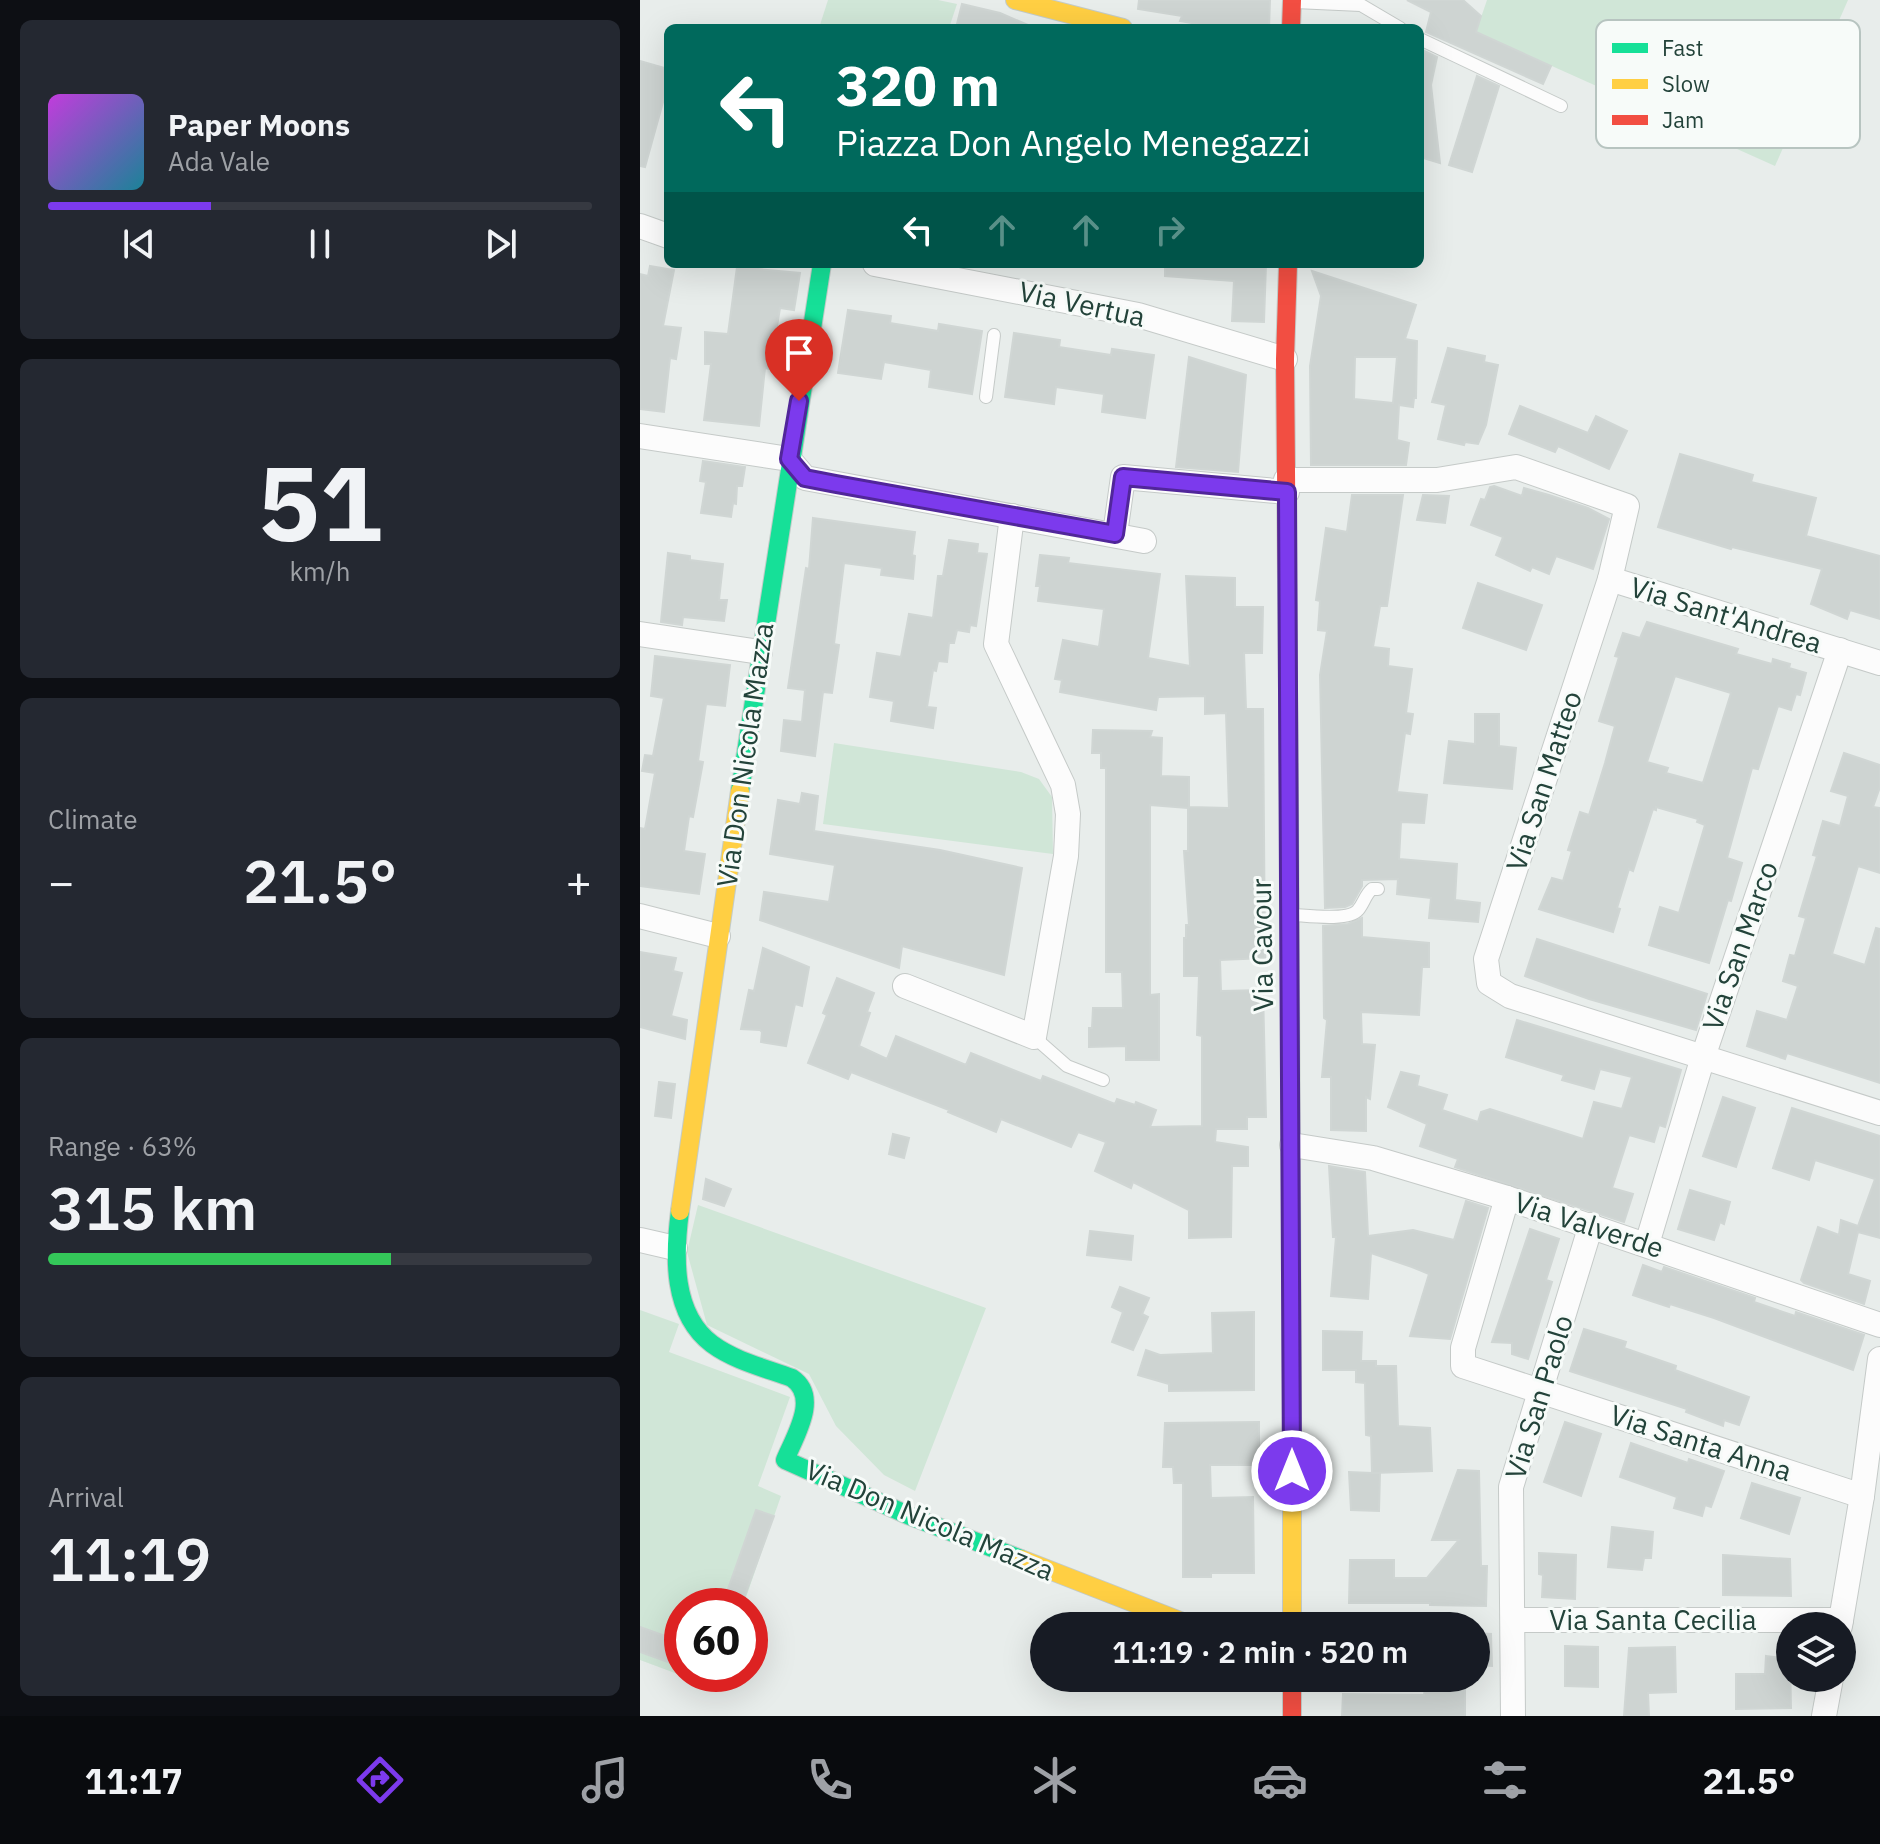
<!DOCTYPE html>
<meta charset="utf-8">
<style>
:root{--surface:#171b24;--page:#242831;--text:#f1f3f6;--muted:#9ea1a6;--line:#363941;--accent:#7c3aed}
body{margin:0;font-family:"IBM Plex Sans",sans-serif;background:var(--page);color:var(--text);height:100vh;display:flex;flex-direction:column;font-size:30px;white-space:nowrap}
*{box-sizing:border-box;margin:0}
p{font-size:26px;color:var(--muted)}
.icon{flex:none;width:44px;height:44px;fill:none;stroke:currentColor;stroke-width:2;stroke-linecap:round;stroke-linejoin:round}
.map{position:relative;flex:1;overflow:hidden}
.side{display:flex;flex-direction:column;gap:20px;padding:20px;background:#0d0f14;width:640px}
.side>*{flex:none}
.banner{position:absolute;left:24px;top:24px;width:760px;height:244px;border-radius:12px;box-shadow:0 8px 32px #0002;background:#00695c;color:#fff;overflow:hidden}
.tools{position:absolute;left:1136px;top:1612px;display:grid;gap:16px}
.tools a{display:grid;place-items:center;width:80px;height:80px;border-radius:50%;background:var(--surface);box-shadow:0 8px 32px #0002;font-size:40px}
.speed{position:absolute;left:24px;top:1588px;display:flex;gap:16px;font-size:40px;font-weight:700;text-align:center}
.speed>*{display:grid;place-content:center;width:104px;height:104px;border-radius:50%;background:var(--surface);box-shadow:0 8px 32px #0002;line-height:1}
.speed .limit{border:12px solid #d22;background:#fff;color:#111}
.pin{position:absolute;display:grid;place-items:center;width:68px;height:68px;color:#fff;margin:-82px -34px;border-radius:50% 50% 50% 0;rotate:-45deg;box-shadow:0 0 8px #0007}
.pin .icon{rotate:45deg}
.me{position:absolute;width:88px;margin:-44px;rotate:0deg;stroke-linejoin:round;filter:drop-shadow(0 0 6px #0008)}
.turn{display:flex;align-items:center;gap:28px;height:168px;padding:0 40px;font-size:36px}
.turn .icon{width:104px;height:104px;stroke-width:2.5}
.turn b{display:block;font-size:56px;line-height:68px}
.lanes{display:flex;align-items:center;height:76px;padding:0 40px;background:#0003;justify-content:center;gap:40px;direction:ltr}
.lanes .off{opacity:.35}
.big{font-size:60px;font-weight:600;line-height:1.1}
.side .card{flex:1;display:flex;flex-direction:column;justify-content:center;gap:12px;min-width:0;padding:0 28px;border-radius:12px;background:var(--page)}
.side .dial{align-items:center;gap:0}
.dial b{font-size:104px;line-height:1}
.song{display:flex;align-items:center;gap:24px}
.cover{width:96px;height:96px;border-radius:12px;background:linear-gradient(135deg,hsl(290 70% 55%),hsl(190 70% 35%))}
.played{height:8px;border-radius:4px;background:linear-gradient(90deg,var(--accent) 30%,var(--line) 30%)}
.keys{display:flex;justify-content:space-around;direction:ltr}
.heat{display:flex;justify-content:space-between;align-items:center;font-size:44px;direction:ltr}
.charge{height:12px;border-radius:6px;background:linear-gradient(90deg,#34c759 63%,var(--line) 0)}
.trip{position:absolute;left:390px;top:1612px;width:460px;height:80px;border-radius:40px;background:var(--surface);box-shadow:0 8px 32px #0002;font-weight:600;line-height:80px;text-align:center}
.dock{display:flex;height:128px;justify-content:space-around;align-items:center;background:#090b0e;color:var(--muted)}
.dock .icon{width:56px;height:56px}
.dock .current{color:var(--accent)}
.dock b{font-size:36px;color:var(--text)}
main{display:flex;flex:1;min-height:0}
.map>svg:first-child{display:block}
.green{fill:#d0e6d7}
.building{fill:#ced4d2;stroke:#d0d6d4;stroke-width:2;fill-rule:evenodd}
.lines{fill:none;stroke-linecap:round;stroke-linejoin:round}
.lane-casing{stroke:#c5cac8;stroke-width:14}
.street-casing{stroke:#c5cac8;stroke-width:26}
.fast-casing{stroke:#c3cbc8;stroke-width:20}
.slow-casing{stroke:#c3cbc8;stroke-width:20}
.jam-casing{stroke:#c3cbc8;stroke-width:20}
.lane{stroke:#fcfcfc;stroke-width:12}
.street{stroke:#fcfcfc;stroke-width:24}
.fast{stroke:#16e098;stroke-width:18}
.slow{stroke:#ffcf43;stroke-width:18}
.jam{stroke:#f24e42;stroke-width:18}
.route-casing{stroke:#51269a;stroke-width:20}
.route{stroke:#7c3aed;stroke-width:14}
.labels{text-anchor:middle;stroke-width:6;stroke-linejoin:round;paint-order:stroke}
.street-label{font-size:28px;fill:#23433a;stroke:#f7fbf9}
.key{fill:#f7fbf9;stroke:#b7c4c0;stroke-width:2}
.key-label{font-size:22px;fill:#23433a}
</style>
<main>
<section class="side">
<div class="card">
<div class="song"><i class="cover"></i><div><b>Paper Moons</b><p>Ada Vale</p></div></div>
<div class="played"></div>
<div class="keys"><svg class="icon" aria-label="previous" viewBox="0 0 24 24"><path d="M18 5L8 12l10 7zM5 5v14"/></svg><svg class="icon" aria-label="pause" viewBox="0 0 24 24"><path d="M8 5v14M16 5v14"/></svg><svg class="icon" aria-label="next" viewBox="0 0 24 24"><path d="M6 5l10 7-10 7zM19 5v14"/></svg></div>
</div>
<div class="card dial"><b>51</b><p>km/h</p></div>
<div class="card"><p>Climate</p>
<div class="heat"><a>−</a><b class="big">21.5°</b><a>+</a></div>
</div>
<div class="card"><p>Range · 63%</p><b class="big">315 km</b><div class="charge"></div></div>
<div class="card"><p>Arrival</p><b class="big">11:19</b></div>
</section>
<div class="map">
<svg width="1240" height="1716" viewBox="0 0 1240 1716">
<rect width="100%" height="100%" fill="#e8edeb"/>
<g class="green">
<polygon points="188,0 298,0 317,4 309,28 179,28"/>
<polygon points="847,0 1208,0 1135,166 836,32"/>
<polygon points="194,743 381,772 399,779 412,797 413,854 183,824"/>
<polygon points="58,1205 346,1308 275,1491 244,1475 196,1426 169,1374 67,1325 47,1252"/>
<polygon points="0,1310 39,1324 29,1352 150,1397 118,1486 141,1496 103,1606 42,1606 42,1674 80,1674 75,1688 0,1660"/>
</g>
<g class="building">
<polygon points="499,0 630,0 629,28 580,28 540,21 542,16 498,9"/>
<polygon points="767,0 823,0 841,16 836,32 911,66 903,84 786,32 791,12"/>
<polygon points="322,4 360,13 395,28 316,28"/>
<polygon points="780,49 797,57 791,85 800,163 780,157"/>
<polygon points="0,61 28,69 28,84 5,167 0,166"/>
<polygon points="837,76 859,86 832,172 809,165"/>
<polygon points="525,264 626,264 624,322 592,321 594,281 525,276"/>
<polygon points="10,266 34,270 23,326 41,328 36,359 30,358 24,412 0,409 0,274 8,276"/>
<polygon points="97,267 160,273 154,310 140,308 130,369 125,368 119,426 64,420 71,364 65,364 65,332 88,334"/>
<path d="M672,271L776,305L765,339L777,341L776,398H774L773,407L759,405L757,440L769,443L766,465H671L670,366L681,296ZM715,357H757L753,403L714,399Z"/>
<polygon points="208,310 251,316 250,323 298,331 299,324 342,331 332,394 289,387 291,370 244,362 241,379 198,373"/>
<polygon points="374,333 420,340 419,347 471,355 472,349 514,355 505,418 462,412 464,394 416,387 414,404 365,397"/>
<polygon points="808,348 845,356 844,362 858,365 846,425 838,444 825,442 824,445 798,439 806,405 792,402"/>
<polygon points="549,357 606,375 598,472 536,467"/>
<polygon points="880,406 948,433 956,416 987,431 969,469 918,446 915,452 869,434"/>
<polygon points="1040,454 1113,475 1111,482 1176,498 1166,536 1240,556 1240,619 1210,610 1207,619 1171,604 1182,569 1092,547 1091,549 1018,527"/>
<polygon points="63,461 105,467 102,486 97,486 96,504 93,503 91,517 61,513 66,482 60,481"/>
<polygon points="854,486 882,496 884,488 909,495 948,508 969,519 953,569 916,556 909,574 892,567 890,571 856,555 863,537 831,525 841,499 845,500 850,487"/>
<polygon points="712,495 763,495 747,606 740,606 733,647 749,649 748,666 772,669 766,713 773,714 770,734 765,733 757,792 787,795 784,823 761,822 759,859 817,864 815,900 840,903 838,922 789,918 791,898 757,894 758,879 722,880 722,886 712,904 705,907 685,908 680,675 687,631 678,630 680,601 676,600 686,528 707,532"/>
<polygon points="783,495 809,496 805,523 777,520"/>
<polygon points="173,518 275,532 272,555 275,556 273,579 241,575 242,568 204,563 194,644 199,645 192,693 183,692 175,756 141,751 144,720 162,722 165,690 148,688 166,568 169,569"/>
<polygon points="309,540 338,544 337,553 347,554 336,626 330,625 329,632 317,630 314,643 309,643 307,662 298,661 296,671 293,670 287,707 296,708 293,728 251,721 254,701 230,697 237,653 261,657 269,614 293,618 298,576 303,576"/>
<polygon points="28,553 50,556 50,560 83,564 79,600 87,600 84,621 43,617 42,625 21,622"/>
<polygon points="400,555 429,558 428,563 520,574 508,658 550,666 546,576 595,578 595,607 623,607 622,653 604,653 606,709 623,709 625,958 580,960 581,991 623,990 626,1117 607,1117 607,1129 576,1129 575,1142 608,1147 608,1166 592,1166 591,1237 549,1238 549,1210 493,1182 491,1188 455,1171 466,1142 438,1132 431,1147 361,1119 356,1132 308,1112 309,1110 211,1072 208,1079 168,1063 187,1015 183,1013 197,978 234,993 227,1012 230,1013 219,1046 247,1059 256,1036 326,1065 331,1053 401,1081 403,1076 475,1104 477,1099 495,1105 496,1102 516,1110 510,1127 562,1126 562,1036 557,1035 559,976 544,976 544,938 546,938 546,925 549,925 544,851 548,851 548,808 510,805 510,995 519,994 519,1060 486,1060 486,1046 449,1047 449,1028 452,1028 453,1008 483,1008 482,972 466,972 466,768 461,768 461,753 452,753 453,730 512,731 510,737 522,738 521,776 549,777 549,807 589,808 586,713 565,714 565,696 518,697 516,710 420,692 422,680 415,679 423,640 459,647 464,609 398,601 400,586 396,586"/>
<polygon points="838,583 902,605 886,650 823,628"/>
<path d="M1007,622L1098,649L1096,654L1132,664L1133,659L1150,664L1149,668L1166,673L1160,695L1156,694L1151,710L1138,706L1118,769L1112,768L1087,858L1102,863L1091,901L1088,900L1069,963L1009,945L1020,907L1039,913L1065,825L1057,822L1058,819L1016,807V810L1013,809L993,871L989,869L977,908L980,909L973,932L899,909L912,878L923,881L932,851L928,850L940,812L949,815L965,763L975,726L959,721L979,657L975,656L983,633L1000,638ZM1035,676L1091,693L1063,783L1026,773L1028,768L1007,762Z"/>
<polygon points="15,656 90,665 85,706 66,704 58,761 63,762 53,817 49,816 44,851 65,854 59,894 0,886 0,828 5,829 15,773 2,771 5,755 13,756 24,698 11,696"/>
<polygon points="835,714 859,714 859,746 876,748 872,789 804,783 809,741 835,744"/>
<polygon points="1204,753 1240,765 1240,787 1233,807 1240,808 1240,873 1218,866 1192,954 1225,965 1236,928 1240,929 1240,1083 1147,1053 1145,1059 1107,1046 1117,1011 1147,1020 1158,986 1143,981 1150,955 1155,956 1166,918 1159,916 1177,856 1173,855 1183,821 1200,826 1208,796 1191,791"/>
<polygon points="162,793 178,796 174,831 300,850 382,868 364,975 262,946 259,968 120,920 124,892 189,902 195,865 130,854 138,800 160,804"/>
<polygon points="722,918 722,937 789,943 789,967 782,967 779,1015 721,1012 722,1044 735,1045 730,1099 726,1097 726,1131 691,1130 691,1077 682,1077 687,1020 684,1018 683,926 708,924"/>
<polygon points="897,939 1067,994 1056,1030 949,999 885,976"/>
<polygon points="123,948 169,967 162,1006 155,1004 146,1046 121,1042 122,1032 120,1030 101,1029 109,990 114,991"/>
<polygon points="0,952 36,958 33,971 42,973 31,1016 47,1020 45,1039 0,1027"/>
<polygon points="877,1020 1041,1070 1025,1127 1019,1125 1014,1142 989,1135 972,1188 993,1194 984,1222 815,1167 818,1159 780,1146 787,1124 748,1107 761,1072 779,1076 777,1086 807,1095 802,1110 838,1122 841,1112 850,1109 943,1139 954,1102 982,1109 992,1077 960,1069 954,1089 922,1080 924,1075 866,1057"/>
<polygon points="19,1082 35,1084 31,1118 15,1116"/>
<polygon points="1083,1097 1115,1108 1096,1167 1063,1156"/>
<polygon points="1152,1108 1240,1136 1240,1238 1218,1232 1208,1274 1230,1281 1224,1304 1164,1283 1161,1280 1178,1227 1199,1235 1201,1220 1218,1226 1235,1179 1175,1160 1169,1180 1133,1168"/>
<polygon points="253,1134 269,1138 264,1158 249,1154"/>
<polygon points="689,1166 725,1172 728,1236 773,1230 814,1240 826,1201 848,1208 810,1339 770,1336 789,1274 772,1267 731,1253 728,1299 691,1296 696,1237 693,1237"/>
<polygon points="66,1179 91,1189 84,1206 63,1199"/>
<polygon points="1050,1190 1090,1202 1084,1224 1080,1222 1074,1240 1038,1229"/>
<polygon points="890,1229 919,1239 906,1280 912,1282 888,1359 872,1354 872,1343 852,1342"/>
<polygon points="450,1231 493,1236 491,1260 447,1255"/>
<polygon points="1003,1265 1022,1272 1024,1267 1115,1298 1114,1302 1155,1316 1156,1312 1224,1335 1213,1370 1074,1318 1030,1304 1029,1307 993,1295"/>
<polygon points="480,1287 509,1298 502,1314 508,1317 493,1350 472,1342 483,1312 472,1307"/>
<polygon points="614,1312 614,1390 529,1391 529,1384 498,1375 506,1350 520,1355 573,1353 572,1313"/>
<polygon points="944,1329 986,1342 984,1348 1036,1366 1035,1370 1109,1397 1099,1425 1084,1420 1083,1426 1046,1412 1047,1409 930,1371"/>
<polygon points="683,1331 722,1332 721,1361 736,1361 736,1366 756,1366 758,1426 790,1428 792,1471 733,1473 740,1473 739,1511 711,1510 709,1472 732,1473 731,1436 726,1435 725,1383 716,1382 716,1370 683,1370"/>
<polygon points="619,1422 619,1465 570,1465 571,1498 613,1497 614,1573 571,1573 571,1577 543,1577 543,1483 534,1483 533,1467 523,1467 525,1423"/>
<polygon points="925,1422 961,1434 941,1496 904,1482"/>
<polygon points="991,1443 1048,1463 1049,1459 1084,1471 1071,1507 1065,1505 1062,1516 1034,1508 1037,1497 980,1477"/>
<polygon points="818,1470 839,1471 841,1566 847,1566 846,1606 790,1605 790,1603 709,1603 710,1560 754,1560 754,1578 787,1578 819,1540 792,1540"/>
<polygon points="1112,1483 1160,1498 1149,1534 1101,1518"/>
<polygon points="116,1510 134,1516 101,1606 82,1606"/>
<polygon points="972,1527 1013,1532 1011,1558 1004,1558 1002,1570 968,1567"/>
<polygon points="899,1553 936,1555 935,1599 902,1597 903,1575 899,1574"/>
<polygon points="1083,1555 1150,1559 1151,1596 1083,1595"/>
<polygon points="0,1627 42,1642 42,1667 0,1652"/>
<polygon points="836,1633 851,1634 852,1666 836,1665"/>
<polygon points="925,1646 958,1647 958,1687 925,1686"/>
<polygon points="1035,1647 1036,1692 1008,1693 1009,1716 984,1716 989,1648"/>
<polygon points="1126,1656 1150,1659 1151,1708 1096,1709 1096,1674 1125,1674"/>
<polygon points="785,1688 825,1688 825,1716 702,1716 703,1694 784,1695"/>
</g>
<g class="lines">
<g class="lane-casing">
<g id="lane">
<polyline points="655,2 721,5 760,28"/>
<polyline points="780,39 921,106"/>
<polyline points="346,397 354,335"/>
<path d="M655,915C670,916 709,921 718,910C724,903 725,895 732,889H738"/>
<polyline points="394,1037 427,1066 463,1080"/>
</g>
</g>
<g class="street-casing">
<g id="street">
<polyline points="0,226 28,236"/>
<polyline points="235,264 498,315 645,359"/>
<polyline points="0,436 149,459 165,478 504,541"/>
<polyline points="646,480 797,480 876,467 987,506 970,579 1240,663"/>
<polyline points="475,534 483,477 647,492"/>
<polyline points="970,579 846,959 849,983 870,996 1240,1113"/>
<polyline points="0,634 120,652"/>
<polyline points="0,916 78,936"/>
<polyline points="265,986 394,1037 426,856 428,814 423,785 356,644 372,516"/>
<polyline points="652,1145 733,1158 867,1198 1240,1325"/>
<polyline points="867,1198 823,1348 823,1366 1222,1496"/>
<polyline points="0,1240 35,1248"/>
<polyline points="1007,1244 1063,1057 1200,650"/>
<polyline points="874,1620 1201,1620"/>
<polyline points="1200,1626 1222,1496 1240,1359"/>
<polyline points="873,1716 871,1487 951,1225"/>
<polyline points="1184,1716 1191,1678"/>
</g>
</g>
<g class="fast-casing">
<g id="fast">
<polyline points="100,791 182,264"/>
<polyline points="649,801 652,1381"/>
<path d="M40,1211C34,1256 32,1314 72,1344C95,1361 125,1368 152,1378C180,1397 155,1436 145,1460L270,1516L381,1559"/>
</g>
</g>
<g class="slow-casing">
<g id="slow">
<polyline points="375,0 483,28"/>
<polyline points="40,1211 100,791"/>
<polyline points="652,1381 652,1626"/>
<polyline points="381,1559 553,1626"/>
</g>
</g>
<g class="jam-casing">
<g id="jam">
<polyline points="651,28 652,0"/>
<polyline points="648,264 645,359 649,801"/>
<polyline points="652,1678 652,1716"/>
</g>
</g>
<use href="#lane" class="lane"/>
<use href="#street" class="street"/>
<use href="#fast" class="fast"/>
<use href="#slow" class="slow"/>
<use href="#jam" class="jam"/>
</g>
<g class="lines">
<g class="route-casing">
<polyline id="route" points="159,401 149,459 165,478 196,484 475,534 483,477 647,492 652,1471"/>
</g>
<use href="#route" class="route"/>
</g>
<g class="labels">
<g class="street-label">
<text transform="translate(442 304) rotate(12)" y="10">Via Vertua</text>
<text transform="translate(1086 615) rotate(17)" y="10">Via Sant'Andrea</text>
<text transform="translate(105 755) rotate(-82)" y="10">Via Don Nicola Mazza</text>
<text transform="translate(904 781) rotate(-72)" y="10">Via San Matteo</text>
<text transform="translate(622 945) rotate(-91)" y="10">Via Cavour</text>
<text transform="translate(1100 946) rotate(-71)" y="10">Via San Marco</text>
<text transform="translate(949 1225) rotate(18)" y="10">Via Valverde</text>
<text transform="translate(899 1397) rotate(-73)" y="10">Via San Paolo</text>
<text transform="translate(1061 1443) rotate(18)" y="10">Via Santa Anna</text>
<text transform="translate(290 1520) rotate(23)" y="10">Via Don Nicola Mazza</text>
<text x="1013" y="1630">Via Santa Cecilia</text>
</g>
</g>
<rect x="956" y="20" width="264" height="128" rx="12" class="key"/>
<rect x="972" y="43" width="36" height="10" fill="#16e098"/>
<rect x="972" y="79" width="36" height="10" fill="#ffcf43"/>
<rect x="972" y="115" width="36" height="10" fill="#f24e42"/>
<g class="key-label">
<text x="1022" y="56">Fast</text>
<text x="1022" y="92">Slow</text>
<text x="1022" y="128">Jam</text>
</g>
</svg>
<div class="tools">
<a><svg class="icon" aria-label="layers" viewBox="0 0 24 24"><path d="M12 4l9 5-9 5-9-5zM3 14l9 5 9-5"/></svg></a>
</div>
<div class="speed"><div class="limit">60</div></div>
<div class="pin" style="left:159px;top:401px;background:#d93025"><svg class="icon" aria-label="arrive" viewBox="0 0 24 24"><path d="M6 21V4h12l-3 4 3 4H6"/></svg></div>
<svg class="me" style="left:652px;top:1471px" viewBox="-20 -20 40 40"><circle r="17" fill="#7c3aed" stroke="#fff" stroke-width="3"/><path d="M0-11L8 9 0 5-8 9z" fill="#fff"/></svg>
<div class="trip">11:19 · 2 min · 520 m</div>
<div class="banner">
<div class="turn"><svg class="icon" aria-label="left" viewBox="0 0 24 24"><path d="M17 20v-9H6M10 6l-5 5 5 5"/></svg><div><b>320 m</b>Piazza Don Angelo Menegazzi</div></div>
<div class="lanes"><svg class="icon" aria-label="left" viewBox="0 0 24 24"><path d="M17 20v-9H6M10 6l-5 5 5 5"/></svg><svg class="icon off" aria-label="ahead" viewBox="0 0 24 24"><path d="M12 20V5M6 11l6-6 6 6"/></svg><svg class="icon off" aria-label="ahead" viewBox="0 0 24 24"><path d="M12 20V5M6 11l6-6 6 6"/></svg><svg class="icon off" aria-label="right" viewBox="0 0 24 24"><path d="M7 20v-9h11M14 6l5 5-5 5"/></svg></div>
</div>
</div>
</main>
<nav class="dock">
<b>11:17</b>
<svg class="icon current" aria-label="directions" viewBox="0 0 24 24"><path d="M12 3l9 9-9 9-9-9zM9 14v-3h6M13 9l2 2-2 2"/></svg>
<svg class="icon" aria-label="music" viewBox="0 0 24 24"><path d="M9 18V5l10-2v13"/><circle cx="6" cy="18" r="3"/><circle cx="16" cy="16" r="3"/></svg>
<svg class="icon" aria-label="phone" viewBox="0 0 24 24"><path d="M5 4h4l2 5-3 2q2 4 5 5l2-3 5 2v4C11 20 4 13 5 4z"/></svg>
<svg class="icon" aria-label="climate" viewBox="0 0 24 24"><path d="M12 3v18M4 7l16 10M4 17L20 7"/></svg>
<svg class="icon" aria-label="car" viewBox="0 0 24 24"><path d="M5 17H2v-5l4-1 3-4h7l3 4 3 1v5h-3M9 17h6M6 11h13"/><circle cx="7" cy="17" r="2"/><circle cx="17" cy="17" r="2"/></svg>
<svg class="icon" aria-label="filters" viewBox="0 0 24 24"><path d="M4 7h16M4 17h16"/><circle cx="9" cy="7" r="2"/><circle cx="15" cy="17" r="2"/></svg>
<b>21.5°</b>
</nav>
